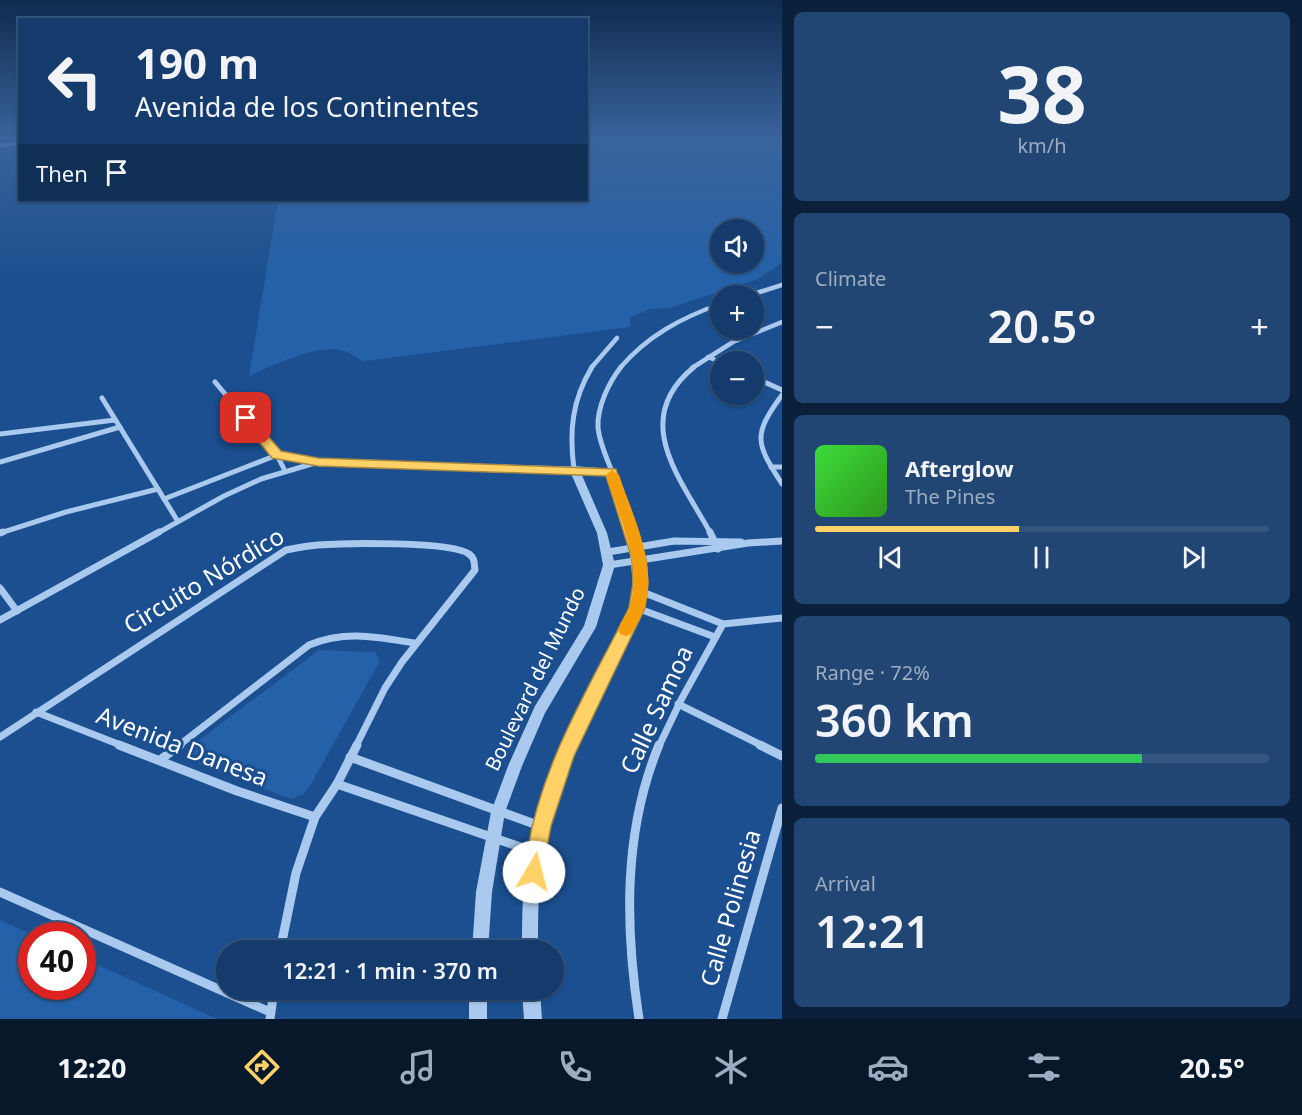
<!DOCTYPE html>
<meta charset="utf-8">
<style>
:root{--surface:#143b6b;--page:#214673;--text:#f1f3f6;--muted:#9dadc1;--line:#33557e;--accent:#ffd166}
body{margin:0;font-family:"Noto Sans",sans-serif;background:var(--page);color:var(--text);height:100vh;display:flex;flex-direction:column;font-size:22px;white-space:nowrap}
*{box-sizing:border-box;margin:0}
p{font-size:20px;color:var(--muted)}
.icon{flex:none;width:33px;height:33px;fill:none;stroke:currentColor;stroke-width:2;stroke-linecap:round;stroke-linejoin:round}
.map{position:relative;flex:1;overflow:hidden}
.sheet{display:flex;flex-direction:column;gap:12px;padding:12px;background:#0b203b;width:520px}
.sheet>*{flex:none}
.banner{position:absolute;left:18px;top:18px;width:570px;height:183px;border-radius:0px;box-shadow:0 2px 4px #0004,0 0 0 2px var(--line);background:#143b6b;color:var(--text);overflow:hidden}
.controls{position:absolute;left:710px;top:219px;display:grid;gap:12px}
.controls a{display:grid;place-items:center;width:54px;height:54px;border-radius:50%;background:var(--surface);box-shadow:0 2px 4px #0004,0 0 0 2px var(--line);font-size:30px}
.speed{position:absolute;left:18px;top:922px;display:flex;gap:12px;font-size:30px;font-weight:700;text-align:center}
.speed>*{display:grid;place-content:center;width:78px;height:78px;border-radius:50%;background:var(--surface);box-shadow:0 2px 4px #0004,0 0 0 2px var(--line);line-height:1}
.speed .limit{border:9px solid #d22;background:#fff;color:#111}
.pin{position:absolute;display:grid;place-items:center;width:51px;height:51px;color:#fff;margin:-26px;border-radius:12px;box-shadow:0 3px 9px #0006}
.me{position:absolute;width:66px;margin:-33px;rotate:8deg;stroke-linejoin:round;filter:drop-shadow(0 0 4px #0008)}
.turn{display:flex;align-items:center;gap:21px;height:126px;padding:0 18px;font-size:27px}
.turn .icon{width:78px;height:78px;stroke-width:2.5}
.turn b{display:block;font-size:42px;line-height:51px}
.then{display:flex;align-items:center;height:57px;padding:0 18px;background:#0003;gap:12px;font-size:22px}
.big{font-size:45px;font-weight:600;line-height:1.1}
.sheet .widget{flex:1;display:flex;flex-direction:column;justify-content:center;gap:9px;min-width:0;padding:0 21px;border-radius:9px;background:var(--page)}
.sheet .dial{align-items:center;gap:0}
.dial b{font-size:78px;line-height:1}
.song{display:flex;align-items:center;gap:18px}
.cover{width:72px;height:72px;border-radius:9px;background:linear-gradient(135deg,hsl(120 70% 55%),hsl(110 70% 35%))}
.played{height:6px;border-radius:3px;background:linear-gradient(90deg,var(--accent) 45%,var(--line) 45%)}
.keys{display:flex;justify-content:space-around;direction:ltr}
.heat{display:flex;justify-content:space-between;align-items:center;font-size:33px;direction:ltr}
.charge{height:9px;border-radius:4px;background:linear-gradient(90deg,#34c759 72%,var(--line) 0)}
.trip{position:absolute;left:216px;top:940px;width:348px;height:60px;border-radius:30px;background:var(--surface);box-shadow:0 2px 4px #0004,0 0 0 2px var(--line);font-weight:600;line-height:60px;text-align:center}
.menu{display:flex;height:96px;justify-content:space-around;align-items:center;background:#08182b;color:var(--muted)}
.menu .icon{width:42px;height:42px}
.menu .on{color:var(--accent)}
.menu b{font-size:27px;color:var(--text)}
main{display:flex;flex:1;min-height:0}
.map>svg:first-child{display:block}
.green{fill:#2461a8;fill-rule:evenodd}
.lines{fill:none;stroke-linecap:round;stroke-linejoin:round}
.minor-far3{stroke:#a9c9ee;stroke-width:4.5}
.minor-far2{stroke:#a9c9ee;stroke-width:5}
.minor-far1{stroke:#a9c9ee;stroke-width:7}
.minor{stroke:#a9c9ee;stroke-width:9}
.tertiary{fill:#a9c9ee;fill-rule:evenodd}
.trunk{fill:#f8faff;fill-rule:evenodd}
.route{fill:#ffd166;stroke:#a68842;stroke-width:1.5}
.slow{fill:#f59e0b}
.labels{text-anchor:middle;stroke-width:6;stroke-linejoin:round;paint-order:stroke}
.street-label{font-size:20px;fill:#fff;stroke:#1b4f8f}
.near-street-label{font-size:24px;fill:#fff;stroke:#1b4f8f}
</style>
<main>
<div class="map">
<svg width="782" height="1019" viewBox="0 0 782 1019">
<rect width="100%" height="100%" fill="#1b4f8f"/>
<g class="green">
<path d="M587,139H656L680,144L716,139H781V263L758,279L670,308L651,309L630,317V327L365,361C356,359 352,353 344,351C321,342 271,366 249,376L278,200H586ZM720,230H753V262H720Z"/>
<polygon points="319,650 375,652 380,661 310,786 302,795 291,799 199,764 192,758 190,747"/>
<polygon points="0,920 35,936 32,936 32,987 82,987 83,958 217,1019 0,1019"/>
</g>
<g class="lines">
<g class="minor-far3">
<polyline points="747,296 782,285"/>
<polyline points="708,357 720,362"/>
<polyline points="591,368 617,338"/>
<path d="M620,368C647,336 681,318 720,304"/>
<polyline points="692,368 733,342 782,322"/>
</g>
<g class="minor-far2">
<path d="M694,367C629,420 681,479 711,534"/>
<polyline points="753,377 782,390"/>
<polyline points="215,382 277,455 285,471"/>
<path d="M782,395C752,436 756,443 782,484"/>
<polyline points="102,398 177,520"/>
<polyline points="0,434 115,420"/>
<polyline points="0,462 120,427"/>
<polyline points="771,467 782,467"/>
<path d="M612,472C607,458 599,442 598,427C597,407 609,382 621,367"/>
<path d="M164,499L277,455L318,462L574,469C569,431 572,400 592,367"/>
<polyline points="0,533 66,512 158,489"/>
<polyline points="156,534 224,496 261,479 315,463"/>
</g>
<g class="minor-far1">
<polyline points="710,532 718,549"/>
<polyline points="0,533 3,532"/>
<polyline points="608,552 674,541 741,542"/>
<polyline points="609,565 748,543 782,541"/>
<polyline points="0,588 17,611"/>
<polyline points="640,591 723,624"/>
<polyline points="637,608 715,637"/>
<polyline points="0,620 159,532"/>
<polyline points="678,704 763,746"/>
<polyline points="36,712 123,746"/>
<path d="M0,737L286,550C296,548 307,546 318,545C343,543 452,541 469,554C475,558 474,563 475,570L402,662L385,688L356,746"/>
<path d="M178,746L309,645C345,630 377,637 414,643"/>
<polyline points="659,746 681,700 723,624 782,618"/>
</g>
<g class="minor">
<polyline points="119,745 237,791 315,817"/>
<polyline points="760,745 782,756"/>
<polyline points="350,757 540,826"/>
<polyline points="160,760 180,745"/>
<polyline points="337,784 535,852"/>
<polyline points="0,892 270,1012"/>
<polyline points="280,951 296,873 315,817 337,784 357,745"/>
<polyline points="270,1019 274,990"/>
<path d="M639,1019C625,927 623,832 659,745"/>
<polyline points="722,1019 782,808"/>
</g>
<g class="tertiary">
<path d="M574,466L612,469L617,472C632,520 648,556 643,608C603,687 558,766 543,855C538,886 538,919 538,951H522C522,919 522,887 528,855C543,767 589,687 631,608C637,557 622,523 608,475L581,473L607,533L615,565L596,627L545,713L522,766L505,812L492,892L488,951H472L476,892L491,812L508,766L535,706L584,626L603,565L597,533L569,469Z"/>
<rect x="469" y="990" width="18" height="29"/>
<polygon points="522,990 540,990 542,1019 524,1019"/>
</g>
<polygon class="trunk" points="20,140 20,145 0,148 0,144"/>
</g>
<linearGradient id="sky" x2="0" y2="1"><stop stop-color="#0f2b4f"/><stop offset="0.49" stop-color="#39639b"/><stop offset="1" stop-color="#39639b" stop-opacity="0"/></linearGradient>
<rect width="782" height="281" fill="url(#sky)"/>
<path class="route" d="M246,414L250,415L281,451L318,458L616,469L646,559L648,583L645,608L574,756L551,826L541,879L534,882L526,879C522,868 526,858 528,848C542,762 591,684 629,608L633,583L632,559L606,476L318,466L272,458L240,418Z"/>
<path class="slow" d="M612,470L619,475C632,514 659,567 644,609C641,617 636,626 631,634L626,636L620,634L618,629C621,622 626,615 629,608C644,565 618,515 606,475Z"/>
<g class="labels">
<g class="street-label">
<text transform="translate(535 679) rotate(-64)" y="7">Boulevard del Mundo</text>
</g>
<g class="near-street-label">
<text transform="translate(204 581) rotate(-31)" y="8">Circuito Nórdico</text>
<text transform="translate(657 710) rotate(-65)" y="8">Calle Samoa</text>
<text transform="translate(182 747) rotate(21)" y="8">Avenida Danesa</text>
<text transform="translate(731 908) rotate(-74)" y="8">Calle Polinesia</text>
</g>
</g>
</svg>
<div class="controls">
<a><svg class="icon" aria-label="sound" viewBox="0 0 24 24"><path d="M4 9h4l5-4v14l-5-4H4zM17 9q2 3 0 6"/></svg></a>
<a>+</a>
<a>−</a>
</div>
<div class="speed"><div class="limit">40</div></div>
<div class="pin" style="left:246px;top:418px;background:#d93025"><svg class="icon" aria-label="arrive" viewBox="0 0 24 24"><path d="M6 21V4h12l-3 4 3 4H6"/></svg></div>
<svg class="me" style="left:534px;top:872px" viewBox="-20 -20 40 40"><circle r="19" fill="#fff"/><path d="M0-13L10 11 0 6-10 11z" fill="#ffd166"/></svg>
<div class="trip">12:21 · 1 min · 370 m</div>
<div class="banner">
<div class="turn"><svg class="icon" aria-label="left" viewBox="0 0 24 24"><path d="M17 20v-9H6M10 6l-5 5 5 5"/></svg><div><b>190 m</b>Avenida de los Continentes</div></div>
<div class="then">Then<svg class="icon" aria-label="arrive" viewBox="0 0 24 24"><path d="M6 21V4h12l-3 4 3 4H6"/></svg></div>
</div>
</div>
<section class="sheet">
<div class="widget dial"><b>38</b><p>km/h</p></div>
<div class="widget"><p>Climate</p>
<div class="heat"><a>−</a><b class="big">20.5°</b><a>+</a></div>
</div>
<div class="widget">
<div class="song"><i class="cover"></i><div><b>Afterglow</b><p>The Pines</p></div></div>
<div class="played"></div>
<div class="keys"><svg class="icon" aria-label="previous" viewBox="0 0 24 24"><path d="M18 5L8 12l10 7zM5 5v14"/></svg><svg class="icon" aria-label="pause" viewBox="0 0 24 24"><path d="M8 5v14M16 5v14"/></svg><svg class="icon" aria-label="next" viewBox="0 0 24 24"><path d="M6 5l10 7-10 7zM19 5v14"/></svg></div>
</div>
<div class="widget"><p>Range · 72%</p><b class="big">360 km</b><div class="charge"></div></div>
<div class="widget"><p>Arrival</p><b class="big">12:21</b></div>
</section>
</main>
<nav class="menu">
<b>12:20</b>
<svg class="icon on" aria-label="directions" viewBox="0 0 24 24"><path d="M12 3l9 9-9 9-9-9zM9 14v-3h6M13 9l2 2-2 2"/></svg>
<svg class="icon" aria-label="music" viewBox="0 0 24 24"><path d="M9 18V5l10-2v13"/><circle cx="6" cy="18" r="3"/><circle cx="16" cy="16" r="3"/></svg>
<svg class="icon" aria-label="phone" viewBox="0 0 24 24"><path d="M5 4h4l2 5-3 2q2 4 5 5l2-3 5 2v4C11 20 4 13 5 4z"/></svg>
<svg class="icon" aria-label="climate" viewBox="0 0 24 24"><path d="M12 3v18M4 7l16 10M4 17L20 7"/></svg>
<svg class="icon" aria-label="car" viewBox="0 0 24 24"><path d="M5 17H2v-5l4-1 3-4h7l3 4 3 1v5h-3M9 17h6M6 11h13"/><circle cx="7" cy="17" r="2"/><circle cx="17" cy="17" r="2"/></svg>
<svg class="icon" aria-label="filters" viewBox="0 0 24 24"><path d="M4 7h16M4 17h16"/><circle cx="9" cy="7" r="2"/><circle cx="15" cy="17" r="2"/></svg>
<b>20.5°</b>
</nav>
